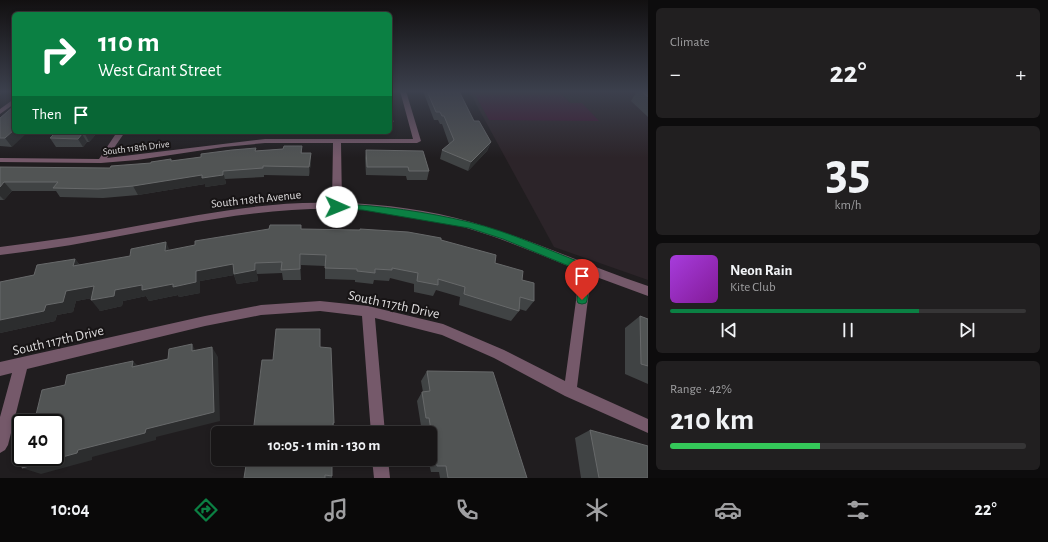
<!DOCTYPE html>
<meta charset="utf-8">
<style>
:root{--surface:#181617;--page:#211f20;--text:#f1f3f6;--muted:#9f9fa1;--line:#363536;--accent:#0b8043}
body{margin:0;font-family:"Alegreya Sans",sans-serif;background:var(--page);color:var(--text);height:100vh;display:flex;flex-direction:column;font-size:15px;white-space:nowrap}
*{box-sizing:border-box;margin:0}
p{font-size:13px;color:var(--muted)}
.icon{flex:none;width:22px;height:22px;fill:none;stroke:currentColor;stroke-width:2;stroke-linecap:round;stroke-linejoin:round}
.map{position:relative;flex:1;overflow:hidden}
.side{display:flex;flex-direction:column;gap:8px;padding:8px;background:#0d0c0d;width:400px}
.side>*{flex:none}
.top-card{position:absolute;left:12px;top:12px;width:380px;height:122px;border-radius:6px;box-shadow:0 2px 6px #0003,0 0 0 1px var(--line);background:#0b8043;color:#fff;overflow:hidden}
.speed{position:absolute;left:12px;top:414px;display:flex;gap:8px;font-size:20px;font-weight:700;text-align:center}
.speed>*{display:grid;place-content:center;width:52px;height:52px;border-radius:50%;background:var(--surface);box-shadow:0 2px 6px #0003,0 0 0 1px var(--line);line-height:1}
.speed .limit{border:2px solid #111;border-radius:6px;background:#fff;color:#111}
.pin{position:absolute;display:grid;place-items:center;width:34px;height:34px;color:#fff;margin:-41px -17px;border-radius:50% 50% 50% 0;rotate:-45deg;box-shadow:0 0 4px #0007}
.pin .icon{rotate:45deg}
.me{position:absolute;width:44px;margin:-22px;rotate:91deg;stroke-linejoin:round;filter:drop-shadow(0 0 3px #0008)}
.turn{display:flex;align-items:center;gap:14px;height:84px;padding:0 20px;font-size:18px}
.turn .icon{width:52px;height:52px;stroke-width:2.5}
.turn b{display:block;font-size:28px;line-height:34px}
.then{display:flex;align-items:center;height:38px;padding:0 20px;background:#0003;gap:8px;font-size:15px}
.big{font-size:30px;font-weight:700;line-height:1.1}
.side .widget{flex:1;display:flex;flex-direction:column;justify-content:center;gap:6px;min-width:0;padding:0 14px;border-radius:6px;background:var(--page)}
.side .dial{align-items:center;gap:0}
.dial b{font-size:52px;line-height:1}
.song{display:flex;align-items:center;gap:12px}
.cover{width:48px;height:48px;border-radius:6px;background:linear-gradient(135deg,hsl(280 70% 55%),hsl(290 70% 35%))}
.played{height:4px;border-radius:2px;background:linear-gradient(90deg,var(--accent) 70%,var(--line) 70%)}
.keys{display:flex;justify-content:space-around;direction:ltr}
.heat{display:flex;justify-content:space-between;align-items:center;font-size:22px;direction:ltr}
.charge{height:6px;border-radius:3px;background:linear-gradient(90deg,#34c759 42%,var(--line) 0)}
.trip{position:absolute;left:211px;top:426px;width:226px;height:40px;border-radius:6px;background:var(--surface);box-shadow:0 2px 6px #0003,0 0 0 1px var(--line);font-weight:700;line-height:40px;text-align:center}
.dock{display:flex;height:64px;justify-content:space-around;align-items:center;background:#0a0909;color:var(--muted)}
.dock .icon{width:28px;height:28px}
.dock .current{color:var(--accent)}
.dock b{font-size:18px;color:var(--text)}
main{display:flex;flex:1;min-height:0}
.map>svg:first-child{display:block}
.built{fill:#2c2429}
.green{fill:#3f1632}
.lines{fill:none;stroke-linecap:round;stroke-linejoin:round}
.minor{fill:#75596a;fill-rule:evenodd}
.wall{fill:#404344}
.shaded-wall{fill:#2c2d2e}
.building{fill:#515454;stroke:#67696a}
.route{fill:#0b8043;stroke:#07532c}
.labels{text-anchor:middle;stroke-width:4;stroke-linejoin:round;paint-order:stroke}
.far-street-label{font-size:10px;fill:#dedcdd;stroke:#171415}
.street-label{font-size:12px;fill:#dedcdd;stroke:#171415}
.near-street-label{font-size:14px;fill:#dedcdd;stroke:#171415}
</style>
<main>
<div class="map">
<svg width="648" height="478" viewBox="0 0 648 478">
<rect width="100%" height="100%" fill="#201d1f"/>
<polygon class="built" points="469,91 648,91 648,280 554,247"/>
<polygon class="green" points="473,91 559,91 570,103 582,103 599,121 489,120"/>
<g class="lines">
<g class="minor">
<path d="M400,91H406L421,141L417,143H341L342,203C385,204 429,210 471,222C531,239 588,266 648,286V296L591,275L577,387L648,419V433L565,396L494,358L442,335L375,318L385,433H371L362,316L320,311L261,315L205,326L27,369L8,445L5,450L0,453V417L12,373L0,376V362L205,316L261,305L320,301L368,306L443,324L504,350L565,381L580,271C545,257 510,241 473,230C439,219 401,213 366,210C274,203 183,225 93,241C62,247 31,251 0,255V247C48,241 95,234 142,225C204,214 268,201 332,203L333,143H265L224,147L137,160L101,163L0,162V158L99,159L117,132H125L107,158L265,139H413Z"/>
<polygon points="14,99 14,104 0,114 0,109"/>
<polygon points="372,459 388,459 390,478 374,478"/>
</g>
</g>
<g class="wall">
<polygon points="423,91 459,91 474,121 491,142 487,151 468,171 440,159 442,150 449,144 442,124 440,124 438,120 434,120"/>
<polygon points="637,91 648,91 648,117 631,101"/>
<polygon points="390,109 393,122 392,130 390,130"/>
<polygon points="0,118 12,147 0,146"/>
<polygon points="98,132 89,142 87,142 83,147 56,147 50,138"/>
<polygon points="302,146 302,153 311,153 311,162 309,176 264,175 264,177 225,179 226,184 205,187 205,184 138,195 103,198 60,197 56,191 12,191 4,200 0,200 0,167 110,168 256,151 283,149"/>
<polygon points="366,150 429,171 427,180 407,180 406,176 366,175 365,158"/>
<polygon points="301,229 441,240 495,263 522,280 534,301 526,311 519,309 519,311 511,321 459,305 460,297 436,290 433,296 414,292 414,284 390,278 389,281 374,280 373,284 355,282 355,280 325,279 325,266 301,265 301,280 283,280 282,273 257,274 258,281 237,284 234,275 200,281 200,293 179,297 178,295 149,301 146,296 123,301 122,306 100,311 92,298 76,301 73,312 57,315 55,321 0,333 0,282 34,275 75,259 80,265"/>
<polygon points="640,316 648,319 648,384 625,374 625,328"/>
<polygon points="320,347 334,423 334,431 333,431 273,360"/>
<polygon points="427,371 527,478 440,478 439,472 431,472 428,459 430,459 430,433 424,433 423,426 421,426 417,401 422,392 423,392 421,381"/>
<polygon points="590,430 648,478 581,478 575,438"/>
<polygon points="332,459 332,478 244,478"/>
</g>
<g class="shaded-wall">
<polygon points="0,91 5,91 0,95"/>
<polygon points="14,130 14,132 28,132 12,147 5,138"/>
<polygon points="86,132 98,132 89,142 85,134"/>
<polygon points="82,134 87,142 83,147 78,139"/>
<polygon points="491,142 487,151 468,171 471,162"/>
<polygon points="311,153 311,162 309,176 309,167"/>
<polygon points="223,171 226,184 205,187 205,184 138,195 133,186"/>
<polygon points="4,182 12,191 4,200 0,196 0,187"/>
<polygon points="166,242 171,253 165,251"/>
<polygon points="300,254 301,265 301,280 300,269"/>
<polygon points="75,259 84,270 73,266"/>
<polygon points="255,263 257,274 258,281 237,284 234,275 200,281 200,293 179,297 178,295 149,301 146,296 123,301 122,306 100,311 91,300 115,290 196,271 233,264"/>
<polygon points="94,286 103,296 76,301 73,312 57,315 55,321 0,333 0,320 46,305 66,291"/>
<polygon points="192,344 198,355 192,351"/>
<polygon points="212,347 218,357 220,421 156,437 156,440 92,457 92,460 41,474 22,468 146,429"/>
<polygon points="133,361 143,371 132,367"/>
</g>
<g class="building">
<polygon points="427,91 459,91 474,121 479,121 491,142 471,162 442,150 454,140 444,116 442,116 440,112 436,112"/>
<polygon points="641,91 648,91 648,97"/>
<polygon points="14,106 14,130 5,138 0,138 0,118"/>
<polygon points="390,109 393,122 390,121"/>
<polygon points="56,132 86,132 85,134 82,134 78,139 50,138"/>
<polygon points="284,146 302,146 301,153 311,153 309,167 263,166 263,168 223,171 223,175 202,178 202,175 133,186 98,189 53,188 58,182 4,182 0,187 0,167 110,168 111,166 151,163 151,162 171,159 171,161 201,157 201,154 232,150 256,148 255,151 283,149"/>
<polygon points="366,150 423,151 429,171 409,171 408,167 367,167"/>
<polygon points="270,225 301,225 301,229 360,230 360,229 408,232 441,238 441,240 496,255 495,263 523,271 522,280 534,283 534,301 520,297 519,311 464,294 465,287 438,279 438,285 417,281 418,273 392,268 392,270 375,269 375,273 357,271 357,269 325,268 326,255 300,254 300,269 281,270 282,262 255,263 255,270 234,274 233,264 196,271 196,282 173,287 173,284 142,290 142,285 115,290 114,296 91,300 94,286 66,291 63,302 46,305 44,311 0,320 0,282 34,275 37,265 75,259 73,266 130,256 131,249 166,242 165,251 195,245 195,241 269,229"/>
<polygon points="640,316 648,319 648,366 641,364"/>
<polygon points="276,329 320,329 320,347 331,348 334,423 333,423 333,433 253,433 262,360 273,360"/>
<polygon points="192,344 192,351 212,347 214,412 146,429 145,433 78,450 77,453 22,468 25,457 55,457 55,423 34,423 42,390 65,385 67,375 133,361 132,367 168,359 169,349"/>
<polygon points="427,371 493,372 527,478 448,478 446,466 437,466 429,418 426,418 422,392 430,391"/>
<polygon points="590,430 648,446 648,478 599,478"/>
<polygon points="247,459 332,459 332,476 325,475 325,478 244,478"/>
</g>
<linearGradient id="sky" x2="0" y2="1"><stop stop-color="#121011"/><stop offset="0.58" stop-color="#3c404d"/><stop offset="1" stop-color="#3c404d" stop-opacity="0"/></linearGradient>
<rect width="648" height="158" fill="url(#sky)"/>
<path class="route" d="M337,204C380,205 427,212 469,222C511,232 550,251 590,266L591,269L587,300L586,303L582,304L578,303L577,300L581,271L503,239L469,228L363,210L334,209L333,207L334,205Z"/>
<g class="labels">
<g class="far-street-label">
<text transform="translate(136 147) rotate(-7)" y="4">South 118th Drive</text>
</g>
<g class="street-label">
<text transform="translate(256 199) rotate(-6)" y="4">South 118th Avenue</text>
</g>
<g class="near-street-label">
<text transform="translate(394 304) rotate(12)" y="5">South 117th Drive</text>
<text transform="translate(58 340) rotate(-13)" y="5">South 117th Drive</text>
</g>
</g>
</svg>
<div class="speed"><div class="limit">40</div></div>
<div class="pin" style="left:582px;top:300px;background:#d93025"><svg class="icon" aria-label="arrive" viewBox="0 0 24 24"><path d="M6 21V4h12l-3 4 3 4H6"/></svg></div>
<svg class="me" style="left:337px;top:207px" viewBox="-20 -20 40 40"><circle r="19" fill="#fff"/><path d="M0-13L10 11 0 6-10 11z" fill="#0b8043"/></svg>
<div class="trip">10:05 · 1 min · 130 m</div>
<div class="top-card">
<div class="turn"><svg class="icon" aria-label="right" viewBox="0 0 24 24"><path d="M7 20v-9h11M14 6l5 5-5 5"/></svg><div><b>110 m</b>West Grant Street</div></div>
<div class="then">Then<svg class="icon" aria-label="arrive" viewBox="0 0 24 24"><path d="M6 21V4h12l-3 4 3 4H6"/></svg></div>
</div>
</div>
<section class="side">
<div class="widget"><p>Climate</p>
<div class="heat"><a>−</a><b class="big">22°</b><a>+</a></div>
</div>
<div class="widget dial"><b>35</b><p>km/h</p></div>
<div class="widget">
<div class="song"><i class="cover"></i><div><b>Neon Rain</b><p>Kite Club</p></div></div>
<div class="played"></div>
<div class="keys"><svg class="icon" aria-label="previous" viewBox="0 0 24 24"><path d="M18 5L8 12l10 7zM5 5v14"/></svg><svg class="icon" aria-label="pause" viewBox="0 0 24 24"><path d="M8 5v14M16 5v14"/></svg><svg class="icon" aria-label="next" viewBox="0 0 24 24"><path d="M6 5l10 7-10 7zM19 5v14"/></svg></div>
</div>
<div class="widget"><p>Range · 42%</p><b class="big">210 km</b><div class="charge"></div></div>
</section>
</main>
<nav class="dock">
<b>10:04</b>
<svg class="icon current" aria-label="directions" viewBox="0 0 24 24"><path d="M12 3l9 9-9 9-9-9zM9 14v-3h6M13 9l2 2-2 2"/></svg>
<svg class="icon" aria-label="music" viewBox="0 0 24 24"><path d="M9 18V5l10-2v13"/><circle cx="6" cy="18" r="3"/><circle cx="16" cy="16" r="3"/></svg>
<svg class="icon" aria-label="phone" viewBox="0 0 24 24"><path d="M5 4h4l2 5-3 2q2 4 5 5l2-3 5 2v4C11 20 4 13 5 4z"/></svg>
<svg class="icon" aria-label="climate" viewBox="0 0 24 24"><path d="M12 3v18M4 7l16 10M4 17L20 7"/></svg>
<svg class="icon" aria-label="car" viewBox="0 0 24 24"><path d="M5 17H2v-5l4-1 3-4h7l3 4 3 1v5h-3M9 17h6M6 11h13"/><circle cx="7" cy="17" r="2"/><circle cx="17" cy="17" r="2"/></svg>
<svg class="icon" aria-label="filters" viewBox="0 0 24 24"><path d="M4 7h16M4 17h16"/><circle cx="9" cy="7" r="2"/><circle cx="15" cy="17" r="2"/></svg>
<b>22°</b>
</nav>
